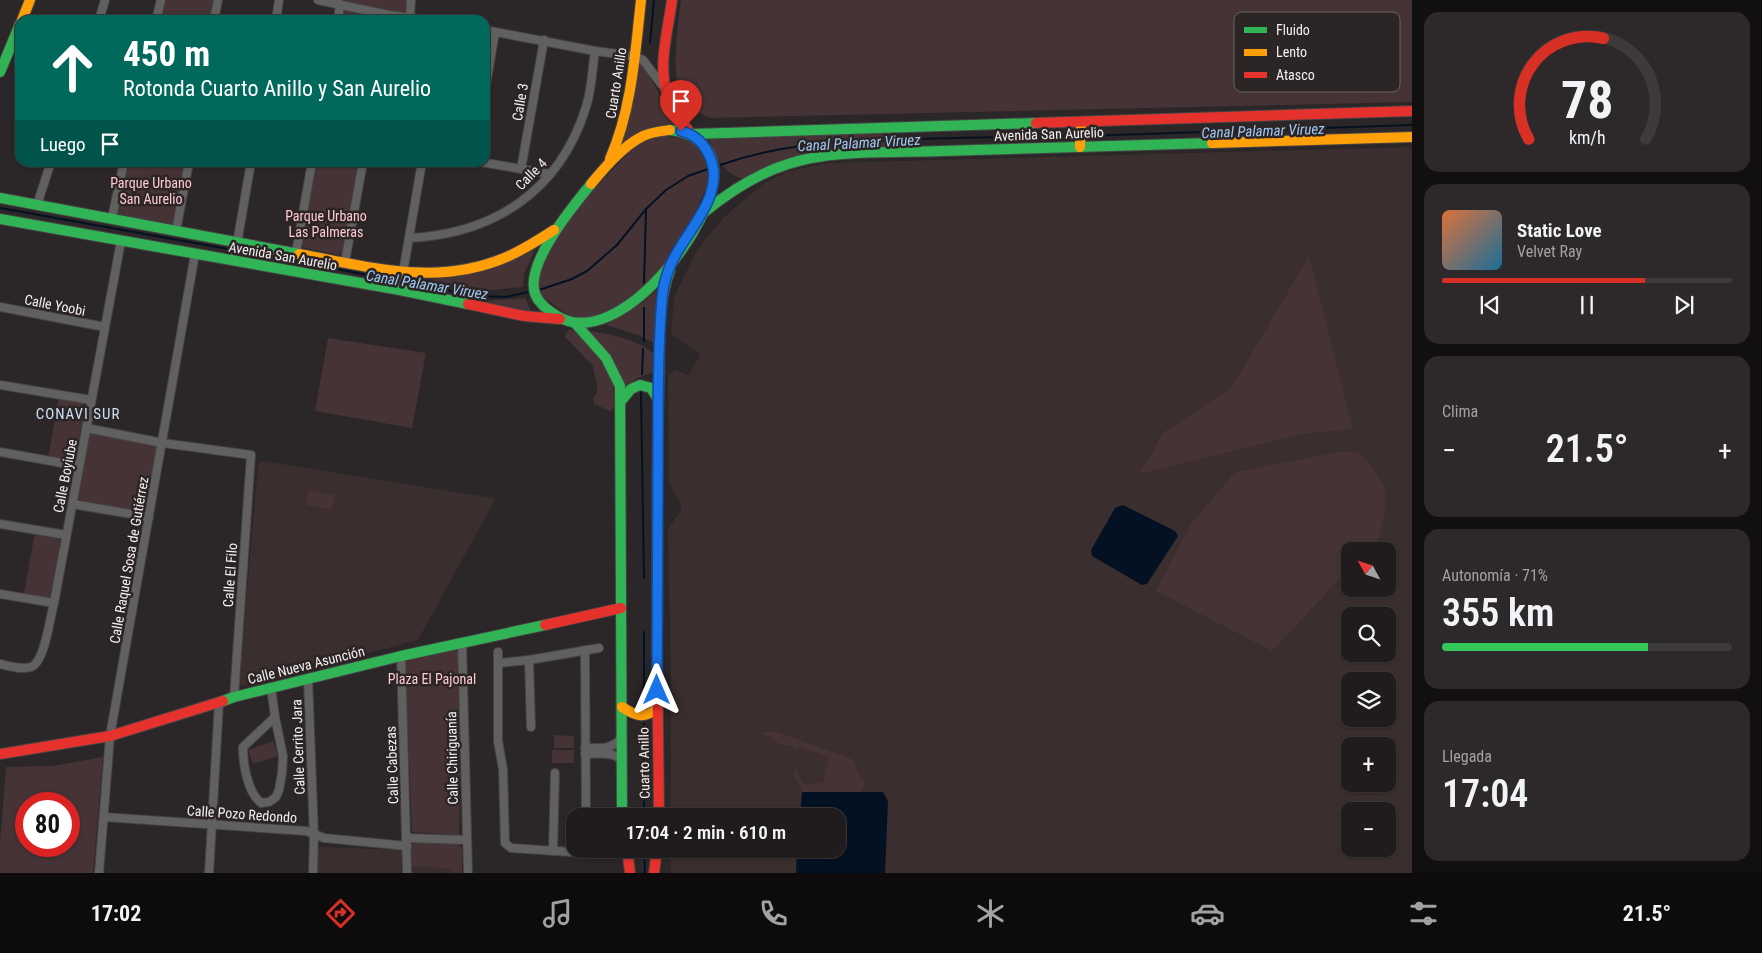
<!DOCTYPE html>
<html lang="es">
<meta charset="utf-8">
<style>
:root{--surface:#201c1d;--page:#2d292a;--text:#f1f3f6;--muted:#a2a1a4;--line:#3d3a3b;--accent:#d93025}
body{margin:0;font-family:"Roboto Condensed",sans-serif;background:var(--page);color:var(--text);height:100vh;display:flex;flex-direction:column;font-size:19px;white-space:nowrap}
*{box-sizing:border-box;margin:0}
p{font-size:16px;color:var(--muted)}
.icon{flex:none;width:28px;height:28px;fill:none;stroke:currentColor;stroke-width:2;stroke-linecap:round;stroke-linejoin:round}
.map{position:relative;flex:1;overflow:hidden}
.side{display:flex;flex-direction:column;gap:12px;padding:12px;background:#120f10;width:350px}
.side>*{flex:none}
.guide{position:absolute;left:15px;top:15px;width:475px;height:152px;border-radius:15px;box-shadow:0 1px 4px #0004,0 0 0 1px var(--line);background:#00695c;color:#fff;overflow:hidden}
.needle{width:32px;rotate:310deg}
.buttons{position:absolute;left:1341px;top:542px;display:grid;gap:10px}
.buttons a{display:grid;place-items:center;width:55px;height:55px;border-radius:10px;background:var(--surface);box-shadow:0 1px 4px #0004,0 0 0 1px var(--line);font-size:25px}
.speed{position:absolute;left:15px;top:792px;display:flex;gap:10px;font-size:25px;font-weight:700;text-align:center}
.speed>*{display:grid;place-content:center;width:65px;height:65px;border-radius:50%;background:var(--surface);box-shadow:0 1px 4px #0004,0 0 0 1px var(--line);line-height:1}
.speed .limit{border:8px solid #d22;background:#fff;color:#111}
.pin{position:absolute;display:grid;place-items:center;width:42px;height:42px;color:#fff;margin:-51px -21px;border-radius:50% 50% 50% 0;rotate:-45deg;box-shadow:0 0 5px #0007}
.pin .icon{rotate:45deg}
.me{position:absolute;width:55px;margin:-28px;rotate:0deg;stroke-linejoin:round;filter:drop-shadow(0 0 4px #0008)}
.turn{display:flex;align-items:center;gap:18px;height:105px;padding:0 25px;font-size:22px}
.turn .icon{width:65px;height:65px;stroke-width:2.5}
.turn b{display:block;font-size:35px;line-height:42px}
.then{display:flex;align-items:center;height:48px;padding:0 25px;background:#0003;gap:10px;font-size:19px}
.big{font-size:38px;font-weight:600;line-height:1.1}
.side .card{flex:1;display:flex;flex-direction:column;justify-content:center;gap:8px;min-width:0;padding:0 18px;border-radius:15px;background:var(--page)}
.side .dial{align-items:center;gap:0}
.dial svg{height:130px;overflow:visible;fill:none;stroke:var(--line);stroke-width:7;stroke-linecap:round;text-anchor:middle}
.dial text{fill:var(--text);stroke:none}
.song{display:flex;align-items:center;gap:15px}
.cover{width:60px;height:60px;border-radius:8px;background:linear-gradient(135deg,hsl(20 70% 55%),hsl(200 70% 35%))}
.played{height:5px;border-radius:2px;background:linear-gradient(90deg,var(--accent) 70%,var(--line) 70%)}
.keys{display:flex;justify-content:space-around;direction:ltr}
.heat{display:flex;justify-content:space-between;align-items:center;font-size:28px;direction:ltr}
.charge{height:8px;border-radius:4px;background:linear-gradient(90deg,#34c759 71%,var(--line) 0)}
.trip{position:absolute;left:566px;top:808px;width:280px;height:50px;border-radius:15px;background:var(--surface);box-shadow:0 1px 4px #0004,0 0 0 1px var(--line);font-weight:600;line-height:50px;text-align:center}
.tabs{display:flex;height:80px;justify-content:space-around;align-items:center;background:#0d0b0c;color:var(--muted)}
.tabs .icon{width:35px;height:35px}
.tabs .current{color:var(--accent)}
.tabs b{font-size:22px;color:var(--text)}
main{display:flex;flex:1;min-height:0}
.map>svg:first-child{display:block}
.built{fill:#3a2e2f;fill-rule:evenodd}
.green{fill:#463336;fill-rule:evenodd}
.water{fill:#041122}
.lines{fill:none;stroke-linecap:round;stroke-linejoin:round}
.stream{stroke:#041122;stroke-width:2}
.street-casing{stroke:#464344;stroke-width:10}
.fast-casing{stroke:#464344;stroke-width:12}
.slow-casing{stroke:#464344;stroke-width:12}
.jam-casing{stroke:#464344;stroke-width:12}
.street{stroke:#616060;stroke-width:8}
.fast{stroke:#30b455;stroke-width:10}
.slow{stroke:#ff9f0a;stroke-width:10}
.jam{stroke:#e5322d;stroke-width:10}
.route-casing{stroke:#114b97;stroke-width:12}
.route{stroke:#1a73e8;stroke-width:9}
.labels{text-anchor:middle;stroke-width:5;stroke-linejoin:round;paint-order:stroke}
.street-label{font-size:14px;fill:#f4eff0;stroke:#2c2526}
.park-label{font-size:14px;fill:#ffcad1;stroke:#2c2526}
.water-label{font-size:15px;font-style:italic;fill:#9ec9f4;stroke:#2c2526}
.neighbourhood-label{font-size:15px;letter-spacing:1px;fill:#c9e0f7;stroke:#2c2526}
.key{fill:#2c2526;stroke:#686263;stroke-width:1}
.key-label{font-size:14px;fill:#f4eff0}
</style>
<main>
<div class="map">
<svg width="1412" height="873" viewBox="0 0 1412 873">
<rect width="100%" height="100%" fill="#2b2627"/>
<g class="built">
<path d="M1412,147V873H671V849H838V816H671V671L668,529L680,512L681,506L680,502L669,484L668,375L675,370L689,375L700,354L671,334L674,298L696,251L724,217L763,184L787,172L827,163ZM1350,551H1388V589H1350ZM1350,616H1388V654H1350ZM1350,681H1388V719H1350ZM1350,746H1388V784H1350ZM1350,811H1388V849H1350Z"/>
<polygon points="263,461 493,498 494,502 418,640 241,686 239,683 258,466 260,462"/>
<polygon points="321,847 402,850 401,873 316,873 317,851"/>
<polygon points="410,866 452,869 452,873 410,873"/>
</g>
<g class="green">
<polygon points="165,0 215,0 211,20 161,20"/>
<polygon points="332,0 409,0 407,12 405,13"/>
<path d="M681,0H1412V102L711,118C701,114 691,109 684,101C669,83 678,24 681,0Z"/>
<polygon points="348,10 381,16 383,17 384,20 341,20 344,12"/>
<polygon points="638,62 646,71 678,125 621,144"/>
<path d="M891,132L890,149L817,153L744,179C723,175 717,155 708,138Z"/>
<polygon points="658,135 685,139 696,145 706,159 709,181 687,232 654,278 622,306 590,320 568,315 540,295 537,282 548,254 574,210 640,141"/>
<polygon points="128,163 185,163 174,225 116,214"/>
<polygon points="315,163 359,163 344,249 339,255 305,248 302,246 301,243"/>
<path d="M536,248L524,274L523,287L481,291L427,280C464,275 503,265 536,248Z"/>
<polygon points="1309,256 1353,429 1301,434 1139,474 1164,432 1232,387"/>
<polygon points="661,287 654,343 638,335 606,325 641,304"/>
<polygon points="525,298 532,313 484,303 484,301"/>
<path d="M569,329L579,333L613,378L615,408L610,411L594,404L593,397L597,394C598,383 594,376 593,366L567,339L565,336Z"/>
<path d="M587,330C610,335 638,338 655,355L654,372L637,378L625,387Z"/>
<polygon points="328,338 426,353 412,428 315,411"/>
<polygon points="59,396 82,402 85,407 76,457 71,462 48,458"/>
<polygon points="92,434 154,444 158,448 145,512 142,514 79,503 76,501 88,435"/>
<polygon points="1345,451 1359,453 1370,465 1385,488 1385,511 1379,537 1365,551 1350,551 1350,568 1272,651 1156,591 1191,524 1235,472"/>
<polygon points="308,490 335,495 332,510 306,505"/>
<polygon points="35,532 57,536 60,541 53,593 49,598 24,593"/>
<polygon points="450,648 458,652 460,798 459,835 412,832 405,659"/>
<polygon points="775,731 854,760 857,771 866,782 862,788 861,792 802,792 795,777 795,766 803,784 823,783 829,757 799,747 798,752 792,746 779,744 772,738 759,733"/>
<polygon points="554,735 574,736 574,748 554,748"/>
<polygon points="273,741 278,756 253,764 248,750"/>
<rect x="552" y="750" width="22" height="13"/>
<path d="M103,757L93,873H0V843L6,767L53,766ZM26,804H69V846H26Z"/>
<polygon points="414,841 457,844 462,848 462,873 452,873 452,869 410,866 410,844"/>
</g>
<g class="water">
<polygon points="1123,505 1175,531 1178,536 1147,584 1142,585 1092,556 1091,550 1115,508"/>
<polygon points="802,792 883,792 888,801 885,873 796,873 797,849 838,849 838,816 800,816"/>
</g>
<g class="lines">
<g class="stream">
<polyline points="650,43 654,0"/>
<polyline points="1084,136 1412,125"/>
<path d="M720,165C785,142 843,142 910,139C966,138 1021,136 1077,136"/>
<polyline points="0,208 234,250"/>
<polyline points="239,250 398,281"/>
<polyline points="403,282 478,296 506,297 529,292"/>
<polyline points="644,283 646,211"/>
<polyline points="539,290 572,279 587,271 617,245 646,209 666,190 688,176 708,169"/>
<polyline points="644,341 644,308"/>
<polyline points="642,374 643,349"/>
<polyline points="641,392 644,578"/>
<polyline points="644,632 644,711"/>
<polyline points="644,724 644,816"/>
<polyline points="644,849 645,873"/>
</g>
<g class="street-casing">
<g id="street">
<polyline points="318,0 389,15 427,20"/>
<polyline points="410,17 411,0"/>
<polyline points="99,20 105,0"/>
<polyline points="156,20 161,0"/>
<polyline points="214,20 218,0"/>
<polyline points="276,20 279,0"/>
<polyline points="338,20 340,4"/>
<polyline points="485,30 595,51 634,56 643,60 662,85"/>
<polyline points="485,91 495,32"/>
<polyline points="481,162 550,174"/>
<polyline points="521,169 544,40"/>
<polyline points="37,205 51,162"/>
<polyline points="112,218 124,162"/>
<polyline points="176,231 189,162"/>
<path d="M409,238C494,234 560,191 586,107C592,89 592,70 595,51"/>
<polyline points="296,253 312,162"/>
<polyline points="234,261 251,162"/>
<polyline points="345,262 363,162"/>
<polyline points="400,290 422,162"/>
<polyline points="0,307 105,327"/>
<polyline points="0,385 91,400"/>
<polyline points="86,428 163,443 251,455 234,697"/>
<polyline points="0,452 79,466"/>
<polyline points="72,504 149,517"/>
<polyline points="0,524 66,535"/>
<polyline points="0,594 54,603"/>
<polyline points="462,642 468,873"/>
<polyline points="585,650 586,816"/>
<polyline points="498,652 498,741 503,769 505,843 511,848 601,854"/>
<polyline points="401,656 407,873"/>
<polyline points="529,660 531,727"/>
<polyline points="499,663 529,660 599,648"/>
<path d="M0,664C9,666 21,670 31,667C45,662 50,617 54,603L121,241"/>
<polyline points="308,679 314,836 313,873"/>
<path d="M271,687L275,717L283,756L282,773L279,790L276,797L269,802L261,803C247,791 243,764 243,747L275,717"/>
<path d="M585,748C600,748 611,750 622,738"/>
<path d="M585,754C598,754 613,751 621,760"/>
<polyline points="104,817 306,831 324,838 407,846"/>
<polyline points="407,838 466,840"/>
<polyline points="553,851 555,773"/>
<polyline points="99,873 110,736 195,254"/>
<polyline points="209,873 219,703"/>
</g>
</g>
<g class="fast-casing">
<g id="fast">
<polyline points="0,72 20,24"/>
<polyline points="693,134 1036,123"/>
<path d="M591,184C573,206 522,267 536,296C540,305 549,311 557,316C619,354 718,222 714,169C712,145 691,132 670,130"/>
<polyline points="0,198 299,254"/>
<path d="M703,213C729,192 756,174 788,164C834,149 894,153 942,151C1032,148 1122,146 1212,143"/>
<polyline points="0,219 400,290 468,304"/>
<polyline points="575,323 606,358 620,386 622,816"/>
<polyline points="621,401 631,389 640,385 651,388 658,399"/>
<path d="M657,640C658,553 656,466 659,380C660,343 657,304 670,270"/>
<polyline points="223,701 234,697 401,656 545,625"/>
</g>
</g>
<g class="slow-casing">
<g id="slow">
<polyline points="22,20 30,0"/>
<polyline points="1212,143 1412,137"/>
<polyline points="1080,147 1081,122"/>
<path d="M610,159C632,108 635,55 641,0"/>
<path d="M591,184C605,167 623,146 643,136C651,132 661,131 670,130"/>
<path d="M299,254C372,267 440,288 511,255C526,248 540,239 554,230"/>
<path d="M622,707C634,715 645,720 657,708"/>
</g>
</g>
<g class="jam-casing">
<g id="jam">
<path d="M672,0C668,31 657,66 668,96C673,110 682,121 690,133"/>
<polyline points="1036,123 1412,111"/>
<polyline points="468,304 524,316 560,319"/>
<polyline points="545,625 621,608"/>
<polyline points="657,640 659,816"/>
<polyline points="0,754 110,736 223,701"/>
<polyline points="627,849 630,873"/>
<polyline points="654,873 657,849"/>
</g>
</g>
<use href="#street" class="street"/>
<use href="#fast" class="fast"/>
<use href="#slow" class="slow"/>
<use href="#jam" class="jam"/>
</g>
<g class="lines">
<g class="route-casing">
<path id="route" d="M657,690C657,605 658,521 658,436C658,401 658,366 660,330C661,316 661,299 664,285C666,277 669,267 673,260C689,227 730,191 707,151C701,140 693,134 681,131"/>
</g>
<use href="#route" class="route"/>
</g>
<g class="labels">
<g class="street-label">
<text transform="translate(616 83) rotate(-81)" y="5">Cuarto Anillo</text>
<text transform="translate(520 102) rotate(-80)" y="5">Calle 3</text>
<text transform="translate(1049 134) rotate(-2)" y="5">Avenida San Aurelio</text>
<text transform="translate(531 174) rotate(-45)" y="5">Calle 4</text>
<text transform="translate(283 256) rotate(10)" y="5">Avenida San Aurelio</text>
<text transform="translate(55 305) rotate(11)" y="5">Calle Yoobi</text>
<text transform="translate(65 476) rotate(-79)" y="5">Calle Boyiube</text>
<text transform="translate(129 560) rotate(-80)" y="5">Calle Raquel Sosa de Gutiérrez</text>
<text transform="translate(230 575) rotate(-86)" y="5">Calle El Filo</text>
<text transform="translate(306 665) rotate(-14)" y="5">Calle Nueva Asunción</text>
<text transform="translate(298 747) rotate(-92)" y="5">Calle Cerrito Jara</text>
<text transform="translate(452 758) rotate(-91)" y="5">Calle Chiriguanía</text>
<text transform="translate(644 763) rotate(-91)" y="5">Cuarto Anillo</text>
<text transform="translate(392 765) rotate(-92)" y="5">Calle Cabezas</text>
<text transform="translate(242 814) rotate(4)" y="5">Calle Pozo Redondo</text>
</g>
<g class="park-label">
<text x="151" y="188">Parque Urbano<tspan x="151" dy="16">San Aurelio</tspan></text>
<text x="326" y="221">Parque Urbano<tspan x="326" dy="16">Las Palmeras</tspan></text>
<text x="432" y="684">Plaza El Pajonal</text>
</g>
<g class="water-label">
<text transform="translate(1263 131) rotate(-2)" y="5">Canal Palamar Viruez</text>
<text transform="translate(859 143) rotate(-3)" y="5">Canal Palamar Viruez</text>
<text transform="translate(427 285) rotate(9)" y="5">Canal Palamar Viruez</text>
</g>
<g class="neighbourhood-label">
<text x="78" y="419">CONAVI SUR</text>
</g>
</g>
<rect x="1234" y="12" width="166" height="80" rx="8" class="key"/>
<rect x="1244" y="27" width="23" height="6" fill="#30b455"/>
<rect x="1244" y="49" width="23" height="7" fill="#ff9f0a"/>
<rect x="1244" y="72" width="23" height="6" fill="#e5322d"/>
<g class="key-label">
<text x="1276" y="35">Fluido</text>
<text x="1276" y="57">Lento</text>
<text x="1276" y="80">Atasco</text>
</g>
</svg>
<div class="buttons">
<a><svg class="needle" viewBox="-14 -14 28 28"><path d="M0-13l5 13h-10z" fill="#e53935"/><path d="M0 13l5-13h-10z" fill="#a2a1a4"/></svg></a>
<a><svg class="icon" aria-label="search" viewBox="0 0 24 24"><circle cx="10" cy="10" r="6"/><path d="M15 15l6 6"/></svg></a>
<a><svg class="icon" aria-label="layers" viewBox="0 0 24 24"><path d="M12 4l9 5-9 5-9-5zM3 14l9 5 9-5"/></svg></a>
<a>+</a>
<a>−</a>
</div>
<div class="speed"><div class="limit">80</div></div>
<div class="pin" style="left:681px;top:131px;background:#d93025"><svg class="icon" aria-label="arrive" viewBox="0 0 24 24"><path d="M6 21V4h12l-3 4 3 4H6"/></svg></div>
<svg class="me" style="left:657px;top:690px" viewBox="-20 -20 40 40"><path d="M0-17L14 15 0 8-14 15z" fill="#1a73e8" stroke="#fff" stroke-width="4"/></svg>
<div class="trip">17:04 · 2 min · 610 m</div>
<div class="guide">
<div class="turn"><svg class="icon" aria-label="ahead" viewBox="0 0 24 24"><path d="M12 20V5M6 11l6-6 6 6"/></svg><div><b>450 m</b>Rotonda Cuarto Anillo y San Aurelio</div></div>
<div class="then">Luego<svg class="icon" aria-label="arrive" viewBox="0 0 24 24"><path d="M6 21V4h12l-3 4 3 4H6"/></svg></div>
</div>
</div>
<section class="side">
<div class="card dial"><svg viewBox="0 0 100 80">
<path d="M14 69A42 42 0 1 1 86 69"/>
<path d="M14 69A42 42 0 0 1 60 7" stroke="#d93025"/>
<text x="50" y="56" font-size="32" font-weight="700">78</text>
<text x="50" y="72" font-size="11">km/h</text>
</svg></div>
<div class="card">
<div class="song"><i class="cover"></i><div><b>Static Love</b><p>Velvet Ray</p></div></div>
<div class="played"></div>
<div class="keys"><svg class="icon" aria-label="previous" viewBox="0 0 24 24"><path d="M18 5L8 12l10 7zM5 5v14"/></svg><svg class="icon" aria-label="pause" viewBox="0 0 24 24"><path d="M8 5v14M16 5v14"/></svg><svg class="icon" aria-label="next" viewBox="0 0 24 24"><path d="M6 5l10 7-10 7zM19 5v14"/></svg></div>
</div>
<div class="card"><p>Clima</p>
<div class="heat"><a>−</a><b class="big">21.5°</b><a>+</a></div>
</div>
<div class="card"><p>Autonomía · 71%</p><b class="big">355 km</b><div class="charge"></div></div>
<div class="card"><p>Llegada</p><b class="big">17:04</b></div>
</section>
</main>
<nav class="tabs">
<b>17:02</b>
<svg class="icon current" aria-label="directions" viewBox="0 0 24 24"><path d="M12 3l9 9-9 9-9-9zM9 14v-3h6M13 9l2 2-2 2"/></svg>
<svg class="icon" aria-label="music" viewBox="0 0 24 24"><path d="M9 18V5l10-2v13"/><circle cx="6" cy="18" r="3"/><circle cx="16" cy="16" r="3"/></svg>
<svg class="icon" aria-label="phone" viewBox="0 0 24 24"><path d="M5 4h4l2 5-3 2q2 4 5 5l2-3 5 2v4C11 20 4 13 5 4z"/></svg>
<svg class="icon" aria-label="climate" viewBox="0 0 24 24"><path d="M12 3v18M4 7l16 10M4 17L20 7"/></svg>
<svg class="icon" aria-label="car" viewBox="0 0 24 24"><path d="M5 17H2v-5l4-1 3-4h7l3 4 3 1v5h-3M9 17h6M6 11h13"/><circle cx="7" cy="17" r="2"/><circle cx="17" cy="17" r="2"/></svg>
<svg class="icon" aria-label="filters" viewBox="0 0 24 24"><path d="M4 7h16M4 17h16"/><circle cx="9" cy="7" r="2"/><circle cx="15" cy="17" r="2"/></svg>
<b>21.5°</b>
</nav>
